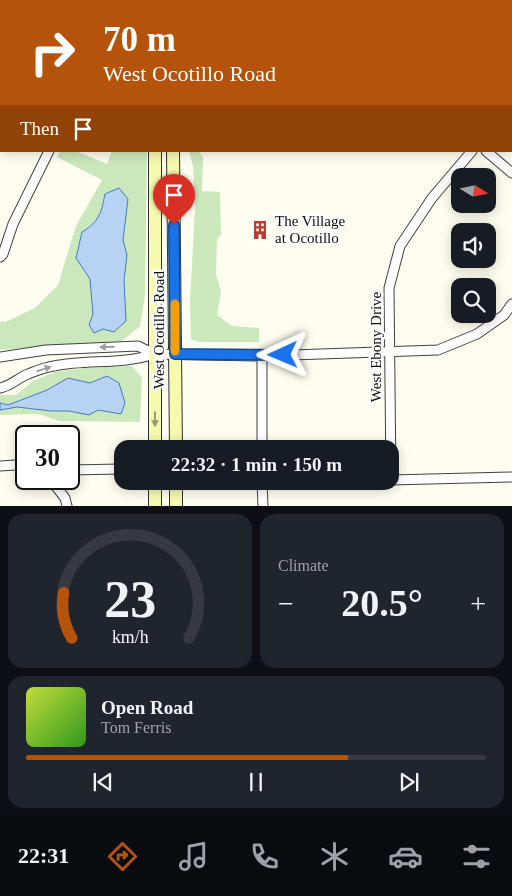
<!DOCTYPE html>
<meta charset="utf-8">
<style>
:root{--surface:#171b24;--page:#20242c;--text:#f1f3f6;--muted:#9ea1a6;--line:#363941;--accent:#b45309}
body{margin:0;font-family:"Times New Roman",serif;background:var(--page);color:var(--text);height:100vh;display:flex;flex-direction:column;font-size:19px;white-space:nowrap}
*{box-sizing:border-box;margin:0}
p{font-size:16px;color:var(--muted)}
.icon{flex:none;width:28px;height:28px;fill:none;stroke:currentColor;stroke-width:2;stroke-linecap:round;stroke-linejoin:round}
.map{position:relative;height:506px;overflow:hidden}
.sheet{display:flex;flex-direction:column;gap:8px;padding:8px;background:#0d0f14;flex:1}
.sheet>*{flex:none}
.guide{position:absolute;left:0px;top:0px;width:512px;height:152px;box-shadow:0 2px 12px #0003;background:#b45309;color:#fff;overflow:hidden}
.needle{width:32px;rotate:100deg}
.buttons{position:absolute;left:451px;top:168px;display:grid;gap:10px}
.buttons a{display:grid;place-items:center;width:45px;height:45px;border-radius:10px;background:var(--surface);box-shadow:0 2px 12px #0003;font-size:25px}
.speed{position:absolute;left:15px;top:425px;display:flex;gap:10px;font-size:25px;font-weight:700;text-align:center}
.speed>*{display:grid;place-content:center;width:65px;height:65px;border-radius:50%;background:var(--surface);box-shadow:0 2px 12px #0003;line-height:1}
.speed .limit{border:2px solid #111;border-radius:8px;background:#fff;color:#111}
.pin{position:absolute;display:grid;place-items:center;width:42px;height:42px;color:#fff;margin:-51px -21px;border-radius:50% 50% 50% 0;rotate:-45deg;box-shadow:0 0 5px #0007}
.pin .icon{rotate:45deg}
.me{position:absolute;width:55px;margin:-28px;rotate:269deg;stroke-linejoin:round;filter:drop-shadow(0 0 4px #0008)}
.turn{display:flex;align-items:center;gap:18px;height:105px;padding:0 20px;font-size:22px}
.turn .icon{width:65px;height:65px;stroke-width:2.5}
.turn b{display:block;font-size:35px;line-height:42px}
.then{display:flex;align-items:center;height:48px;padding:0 20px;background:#0003;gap:10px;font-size:19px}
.big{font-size:38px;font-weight:700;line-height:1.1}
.sheet .card{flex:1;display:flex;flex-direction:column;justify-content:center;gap:8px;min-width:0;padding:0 18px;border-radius:15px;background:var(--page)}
.sheet .dial{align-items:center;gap:0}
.dial svg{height:130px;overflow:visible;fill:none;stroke:var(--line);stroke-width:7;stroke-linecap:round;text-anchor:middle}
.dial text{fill:var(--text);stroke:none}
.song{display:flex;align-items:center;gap:15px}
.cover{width:60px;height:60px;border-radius:8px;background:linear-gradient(135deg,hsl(70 70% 55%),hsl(110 70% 35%))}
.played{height:5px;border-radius:2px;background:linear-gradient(90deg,var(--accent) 70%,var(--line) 70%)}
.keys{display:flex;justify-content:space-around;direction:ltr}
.heat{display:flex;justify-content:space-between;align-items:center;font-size:28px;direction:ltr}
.sheet .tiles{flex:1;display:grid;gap:8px;grid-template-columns:1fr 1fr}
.card:last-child{grid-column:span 2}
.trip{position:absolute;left:114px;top:440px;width:285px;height:50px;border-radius:15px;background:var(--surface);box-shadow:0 2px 12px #0003;font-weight:700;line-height:50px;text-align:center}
.dock{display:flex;height:80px;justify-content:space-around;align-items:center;background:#090b0e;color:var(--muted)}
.dock .icon{width:35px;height:35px}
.dock .on{color:var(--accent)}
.dock b{font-size:22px;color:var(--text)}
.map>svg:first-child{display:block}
.green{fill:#cbe7bc}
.water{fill:#b8d2f3;stroke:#437bc6}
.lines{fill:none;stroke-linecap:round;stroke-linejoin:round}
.street-casing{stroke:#414141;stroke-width:11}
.secondary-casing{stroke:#303030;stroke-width:14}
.street{stroke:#fff;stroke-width:9}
.secondary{stroke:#f6faaf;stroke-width:12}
.oneway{fill:#9f9f9f}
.oneway2{fill:#999c6f}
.route-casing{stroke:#114b97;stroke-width:12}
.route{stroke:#1a73e8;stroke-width:9}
.slow{stroke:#f59e0b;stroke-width:9}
.labels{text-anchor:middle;stroke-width:5;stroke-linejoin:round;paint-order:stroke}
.poi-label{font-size:15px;fill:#0e0e0e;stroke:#fff;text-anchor:start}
.street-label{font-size:15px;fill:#0e0e0e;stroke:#fff}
</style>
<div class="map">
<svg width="512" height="506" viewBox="0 0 512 506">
<rect width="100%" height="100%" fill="#fefef0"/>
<g class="green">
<polygon points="60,151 76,151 107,164 112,151 147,151 145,296 140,326 122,341 0,350 0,322 5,322 35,308 58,285 76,226 102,180 57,157"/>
<polygon points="189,151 199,151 203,158 202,191 220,192 221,235 217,239 216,275 221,291 217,315 232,326 259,328 259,342 199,342 191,339 190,301 195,208 193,166"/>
<polygon points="132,366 142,378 140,422 60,421 38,414 0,415 0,395 16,395 33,381 55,372 85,368"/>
</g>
<g class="water">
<path d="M119,188L128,199L123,240L127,255L124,280L126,321L114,332L103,329L94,333L89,325L93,314L90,279L76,258L82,232C100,221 101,213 105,194Z"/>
<polygon points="107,376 119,383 125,403 121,414 98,410 89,415 69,411 51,411 17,407 0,410 0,403 8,405 47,390 68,378 90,383"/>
</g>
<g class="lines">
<g class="street-casing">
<g id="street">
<polyline points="81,1 81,0"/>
<polyline points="486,151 512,173"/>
<polyline points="0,257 3,254 13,224 49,151"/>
<polyline points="262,356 262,449"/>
<polyline points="0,357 46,350 138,346 154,354"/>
<path d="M0,388C11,386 18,378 28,374C36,371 45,367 54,366C87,359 122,365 154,354L262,356L438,350L477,334L504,315L512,304"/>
<polyline points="0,466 15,465 26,468"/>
<polyline points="69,470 121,469"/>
<polyline points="50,479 65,498 67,506"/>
<polyline points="390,480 512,477"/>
<polyline points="391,480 389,288 400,246 432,198 472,151"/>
<polyline points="262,481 263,506"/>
<polyline points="262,482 312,481"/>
</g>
</g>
<g class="secondary-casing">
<g id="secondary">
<polyline points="447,0 448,1"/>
<polyline points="492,0 494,1"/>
<polyline points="175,1 175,0"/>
<polyline points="197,1 197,0"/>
<polyline points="511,16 512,17"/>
<polyline points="511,38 512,38"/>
<polyline points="511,54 512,55"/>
<polyline points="155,151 155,449"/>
<polyline points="173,151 176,449"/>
<polyline points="155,481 155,506"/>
<polyline points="176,481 176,506"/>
</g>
</g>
<use href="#street" class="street"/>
<use href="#secondary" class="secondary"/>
</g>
<defs><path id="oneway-solid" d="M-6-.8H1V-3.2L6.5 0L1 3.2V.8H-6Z" transform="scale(1.25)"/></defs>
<g class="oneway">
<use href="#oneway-solid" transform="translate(107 347) rotate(179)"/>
<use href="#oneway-solid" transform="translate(44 369) rotate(-18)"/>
</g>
<use class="oneway2" href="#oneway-solid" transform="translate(155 419) rotate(90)"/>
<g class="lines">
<g class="route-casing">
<polyline id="route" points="174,225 175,354 283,355"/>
</g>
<use href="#route" class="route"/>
<polyline class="slow" points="175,304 175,351"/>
</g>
<defs>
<g id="building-bare" transform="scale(1.5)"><path d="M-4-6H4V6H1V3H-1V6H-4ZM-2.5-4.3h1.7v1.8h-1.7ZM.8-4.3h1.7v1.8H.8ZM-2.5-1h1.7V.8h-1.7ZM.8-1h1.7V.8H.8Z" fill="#b73f2e" stroke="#fff" stroke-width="2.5" paint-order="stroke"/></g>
</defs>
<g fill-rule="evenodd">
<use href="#building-bare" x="260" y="230"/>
</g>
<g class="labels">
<g class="poi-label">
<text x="275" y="226">The Village<tspan x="275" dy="17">at Ocotillo</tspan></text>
</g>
<g class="street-label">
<text transform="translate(159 330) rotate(-90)" y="5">West Ocotillo Road</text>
<text transform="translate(376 347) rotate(-90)" y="5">West Ebony Drive</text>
</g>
</g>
</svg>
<div class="buttons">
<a><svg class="needle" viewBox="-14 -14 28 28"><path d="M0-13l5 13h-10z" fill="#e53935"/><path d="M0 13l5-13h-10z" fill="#9ea1a6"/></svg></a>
<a><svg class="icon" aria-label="sound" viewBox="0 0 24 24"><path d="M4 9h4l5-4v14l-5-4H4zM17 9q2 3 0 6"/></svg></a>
<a><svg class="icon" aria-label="search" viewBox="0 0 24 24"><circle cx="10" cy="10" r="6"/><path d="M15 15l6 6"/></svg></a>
</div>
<div class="speed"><div class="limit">30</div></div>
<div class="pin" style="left:174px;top:225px;background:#d93025"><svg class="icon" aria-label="arrive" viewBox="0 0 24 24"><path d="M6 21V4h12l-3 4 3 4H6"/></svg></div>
<svg class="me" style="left:283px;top:355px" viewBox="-20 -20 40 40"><path d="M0-17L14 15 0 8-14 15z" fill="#1a73e8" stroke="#fff" stroke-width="4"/></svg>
<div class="trip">22:32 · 1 min · 150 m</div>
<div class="guide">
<div class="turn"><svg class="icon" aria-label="right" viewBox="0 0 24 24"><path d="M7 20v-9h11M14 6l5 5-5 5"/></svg><div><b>70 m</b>West Ocotillo Road</div></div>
<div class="then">Then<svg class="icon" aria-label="arrive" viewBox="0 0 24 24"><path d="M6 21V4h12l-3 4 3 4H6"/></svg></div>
</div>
</div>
<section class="sheet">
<div class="tiles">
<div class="card dial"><svg viewBox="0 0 100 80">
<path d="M14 69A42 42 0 1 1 86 69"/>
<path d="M14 69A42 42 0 0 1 9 41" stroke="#b45309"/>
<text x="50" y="56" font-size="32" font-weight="700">23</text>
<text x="50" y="72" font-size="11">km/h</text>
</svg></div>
<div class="card"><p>Climate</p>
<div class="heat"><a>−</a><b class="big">20.5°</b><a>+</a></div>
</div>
<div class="card">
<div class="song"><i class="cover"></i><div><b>Open Road</b><p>Tom Ferris</p></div></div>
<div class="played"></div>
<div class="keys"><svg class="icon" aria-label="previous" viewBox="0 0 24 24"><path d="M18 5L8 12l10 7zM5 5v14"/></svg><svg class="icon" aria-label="pause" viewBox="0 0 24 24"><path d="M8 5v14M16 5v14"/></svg><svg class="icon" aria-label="next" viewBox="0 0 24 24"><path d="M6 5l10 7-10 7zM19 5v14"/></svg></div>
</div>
</div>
</section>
<nav class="dock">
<b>22:31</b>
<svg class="icon on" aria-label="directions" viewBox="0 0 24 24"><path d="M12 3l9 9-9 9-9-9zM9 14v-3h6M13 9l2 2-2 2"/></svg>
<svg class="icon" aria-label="music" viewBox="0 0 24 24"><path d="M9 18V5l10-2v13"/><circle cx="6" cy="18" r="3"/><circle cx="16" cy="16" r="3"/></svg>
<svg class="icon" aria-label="phone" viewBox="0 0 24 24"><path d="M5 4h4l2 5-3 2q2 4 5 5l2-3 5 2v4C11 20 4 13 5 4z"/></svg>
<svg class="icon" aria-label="climate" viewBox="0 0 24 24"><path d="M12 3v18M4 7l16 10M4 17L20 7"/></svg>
<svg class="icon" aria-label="car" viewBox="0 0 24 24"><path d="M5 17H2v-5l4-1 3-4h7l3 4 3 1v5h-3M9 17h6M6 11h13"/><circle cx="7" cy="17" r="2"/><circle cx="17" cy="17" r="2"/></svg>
<svg class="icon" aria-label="filters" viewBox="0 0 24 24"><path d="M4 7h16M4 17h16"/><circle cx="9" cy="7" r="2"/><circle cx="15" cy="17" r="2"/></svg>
</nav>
